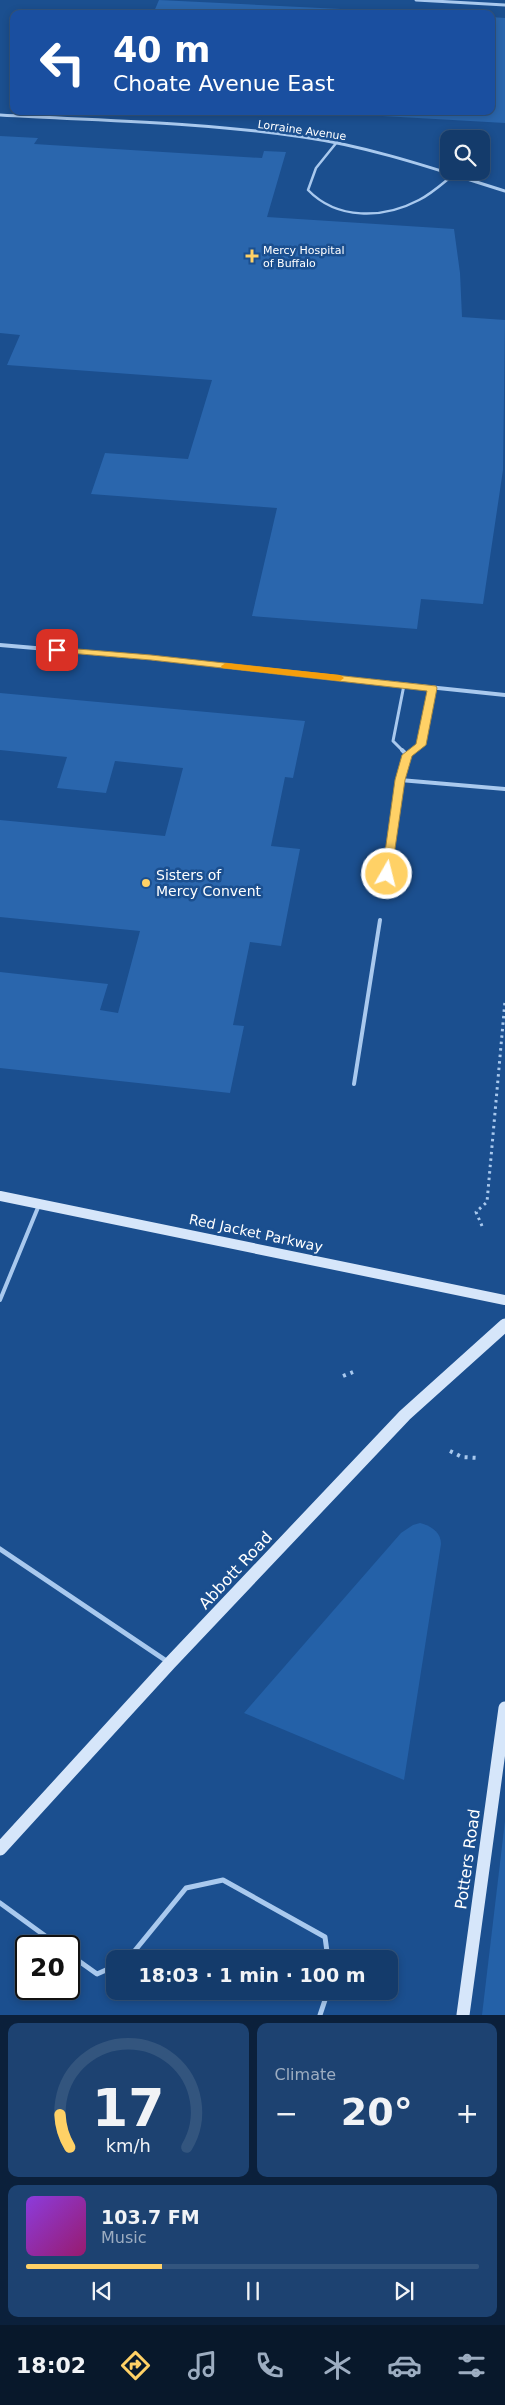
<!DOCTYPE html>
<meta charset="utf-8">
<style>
:root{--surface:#143b6b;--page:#1d4271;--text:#f1f3f6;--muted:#9dadc1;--line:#33557e;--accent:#ffd166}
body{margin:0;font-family:"DejaVu Sans",sans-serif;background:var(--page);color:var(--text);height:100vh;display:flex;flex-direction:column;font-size:19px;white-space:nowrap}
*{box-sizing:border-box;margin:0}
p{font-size:16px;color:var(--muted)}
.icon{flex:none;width:28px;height:28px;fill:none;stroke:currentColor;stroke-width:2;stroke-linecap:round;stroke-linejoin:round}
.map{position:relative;height:2015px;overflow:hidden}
.sheet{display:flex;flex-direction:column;gap:8px;padding:8px;background:#0b203b;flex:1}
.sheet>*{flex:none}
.top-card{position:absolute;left:10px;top:10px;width:485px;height:105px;border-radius:10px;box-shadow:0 2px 8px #0003,0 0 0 1px var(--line);background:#1a4fa0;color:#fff;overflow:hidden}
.controls{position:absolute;left:440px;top:130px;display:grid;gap:10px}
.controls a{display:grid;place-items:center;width:50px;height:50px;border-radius:10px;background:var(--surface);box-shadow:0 2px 8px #0003,0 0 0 1px var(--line);font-size:25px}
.speed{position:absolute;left:15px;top:1935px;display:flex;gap:10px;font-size:25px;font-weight:700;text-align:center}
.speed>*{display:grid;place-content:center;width:65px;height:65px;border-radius:50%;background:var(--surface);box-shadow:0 2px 8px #0003,0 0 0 1px var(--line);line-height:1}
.speed .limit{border:2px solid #111;border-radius:8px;background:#fff;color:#111}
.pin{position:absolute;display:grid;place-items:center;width:42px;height:42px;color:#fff;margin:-21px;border-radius:10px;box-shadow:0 2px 8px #0006}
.me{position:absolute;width:55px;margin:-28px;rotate:8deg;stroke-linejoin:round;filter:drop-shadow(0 0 4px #0008)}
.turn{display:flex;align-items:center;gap:18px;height:105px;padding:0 20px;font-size:22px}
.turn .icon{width:65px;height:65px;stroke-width:2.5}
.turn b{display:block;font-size:35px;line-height:42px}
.big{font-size:38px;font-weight:800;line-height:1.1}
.sheet .card{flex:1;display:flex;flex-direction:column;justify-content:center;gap:8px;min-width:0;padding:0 18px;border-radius:10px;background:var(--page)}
.sheet .dial{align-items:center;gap:0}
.dial svg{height:130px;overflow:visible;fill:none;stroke:var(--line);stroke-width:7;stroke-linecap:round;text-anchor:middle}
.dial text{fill:var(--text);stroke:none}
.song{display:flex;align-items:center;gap:15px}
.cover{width:60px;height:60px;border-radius:8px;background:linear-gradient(135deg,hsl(270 70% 55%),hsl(320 70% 35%))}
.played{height:5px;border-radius:2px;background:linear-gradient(90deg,var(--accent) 30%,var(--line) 30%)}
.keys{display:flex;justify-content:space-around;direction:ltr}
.heat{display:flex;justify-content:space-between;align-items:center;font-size:28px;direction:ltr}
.sheet .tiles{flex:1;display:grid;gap:8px;grid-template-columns:1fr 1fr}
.card:last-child{grid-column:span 2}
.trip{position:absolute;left:106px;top:1950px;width:292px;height:50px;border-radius:10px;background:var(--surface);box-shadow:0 2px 8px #0003,0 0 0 1px var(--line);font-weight:800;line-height:50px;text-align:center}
.tabs{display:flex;height:80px;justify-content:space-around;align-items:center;background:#08182b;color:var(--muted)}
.tabs .icon{width:35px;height:35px}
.tabs .current{color:var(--accent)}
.tabs b{font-size:22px;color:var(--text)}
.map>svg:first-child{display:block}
.green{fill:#2461a8}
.building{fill:#2a66ad}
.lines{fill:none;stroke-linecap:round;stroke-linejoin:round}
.path-far1{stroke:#a9c9ee;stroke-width:3;stroke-dasharray:2.5 4;stroke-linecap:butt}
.path{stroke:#a9c9ee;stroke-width:4;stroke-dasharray:3 5;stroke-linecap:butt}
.lane-far3{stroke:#a9c9ee;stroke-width:2.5}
.lane-far2{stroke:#a9c9ee;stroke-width:3}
.lane-far1{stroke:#a9c9ee;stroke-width:4}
.lane{stroke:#a9c9ee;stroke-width:5}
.street-far1{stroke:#a9c9ee;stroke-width:3}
.street{stroke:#a9c9ee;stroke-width:4}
.secondary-far1{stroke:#d6e6fa;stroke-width:10}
.secondary{stroke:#d6e6fa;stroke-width:13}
.route{fill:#ffd166;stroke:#a68842}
.slow{fill:#f59e0b}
.poi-dot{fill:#ffd166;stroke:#1b4f8f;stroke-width:2}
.labels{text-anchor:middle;stroke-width:5;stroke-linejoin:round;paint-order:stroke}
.far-street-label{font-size:11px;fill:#fff;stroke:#1b4f8f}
.far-poi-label{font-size:11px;fill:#fff;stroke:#1b4f8f;text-anchor:start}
.poi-label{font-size:14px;fill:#fff;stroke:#1b4f8f;text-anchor:start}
.street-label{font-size:14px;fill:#fff;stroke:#1b4f8f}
.near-street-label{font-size:16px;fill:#fff;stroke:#1b4f8f}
</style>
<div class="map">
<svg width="505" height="2015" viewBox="0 0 505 2015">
<rect width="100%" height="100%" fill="#1b4f8f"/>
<g class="green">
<path d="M420,1523C431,1526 441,1532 441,1544L404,1780L244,1713L401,1533L413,1525Z"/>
<polygon points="505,1821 505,2015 482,2015"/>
</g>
<g class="building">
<polygon points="159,0 403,12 403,14 153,14"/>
<polygon points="491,17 505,18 505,123 330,113 491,111"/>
<polygon points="0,136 38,138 34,144 262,158 264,151 286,152 267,217 454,229 460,273 462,317 505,320 503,470 483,604 421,599 417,629 252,616 277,508 91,494 105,453 188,459 212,380 7,365 20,335 0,333"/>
<polygon points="0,693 305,721 293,778 285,777 271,846 300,849 281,946 250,942 233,1025 244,1026 230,1093 0,1068 0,972 108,984 100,1010 118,1013 140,931 0,917 0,820 165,836 183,768 115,761 106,793 57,788 67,757 0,750"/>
</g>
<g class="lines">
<polyline class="path-far1" points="482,1226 476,1212 487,1202 505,1001"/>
<g class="path">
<polyline points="343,1376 353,1372"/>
<polyline points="450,1451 462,1457 478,1458"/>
</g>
<path class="lane-far3" d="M337,142L316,168L308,190C337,220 383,219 419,200C431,194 442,184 453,175"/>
<g class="lane-far2">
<polyline points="403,751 393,741 404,685"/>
<polyline points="413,751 421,745 432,688"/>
</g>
<g class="lane-far1">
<polyline points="402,750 407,755"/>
<polyline points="400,780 505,789"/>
<polyline points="387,874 400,780 407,755 415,750"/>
<polyline points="354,1084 380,920"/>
<polyline points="0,1300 39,1205"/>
</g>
<g class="lane">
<polyline points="0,1549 168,1662"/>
<polyline points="0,1903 59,1946"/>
<polyline points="69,1954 97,1974 115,1966"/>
<polyline points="128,1959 186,1888 223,1880 325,1937 328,1959"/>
<polyline points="320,2015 328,1991"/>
</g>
<g class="street-far1">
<polyline points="416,0 505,5"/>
<path d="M0,115C101,121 203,122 303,137C372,147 438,170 505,191"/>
</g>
<polyline class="street" points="0,645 151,658 505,695"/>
<polyline class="secondary-far1" points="0,1196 505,1300"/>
<g class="secondary">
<polyline points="0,1849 170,1663 405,1415 505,1325"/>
<polyline points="463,2015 505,1708"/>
</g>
</g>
<polygon class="route" points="53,647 151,655 436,686 437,688 426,745 412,756 405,780 391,876 383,876 382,874 395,780 402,755 416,744 427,691 151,660 57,652 53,652"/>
<polygon class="slow" points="226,663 340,675 344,678 340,681 222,668 221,666"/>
<g class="poi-dot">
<path d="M249.5 248.5h5v5h5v5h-5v5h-5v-5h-5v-5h5z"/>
<circle cx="146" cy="883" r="5"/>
</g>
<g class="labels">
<g class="far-street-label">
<text transform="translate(302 130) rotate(8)" y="4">Lorraine Avenue</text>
</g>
<g class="far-poi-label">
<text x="263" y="254">Mercy Hospital<tspan x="263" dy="13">of Buffalo</tspan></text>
</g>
<g class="poi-label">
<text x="156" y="880">Sisters of<tspan x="156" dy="16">Mercy Convent</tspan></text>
</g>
<g class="street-label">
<text transform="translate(256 1233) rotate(12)" y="5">Red Jacket Parkway</text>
</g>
<g class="near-street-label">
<text transform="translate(235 1570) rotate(-47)" y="6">Abbott Road</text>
<text transform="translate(467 1859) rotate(-82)" y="6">Potters Road</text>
</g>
</g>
</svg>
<div class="controls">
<a><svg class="icon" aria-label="search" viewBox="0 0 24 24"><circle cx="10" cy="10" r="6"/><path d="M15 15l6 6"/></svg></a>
</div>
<div class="speed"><div class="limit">20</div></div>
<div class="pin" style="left:57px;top:650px;background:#d93025"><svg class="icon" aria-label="arrive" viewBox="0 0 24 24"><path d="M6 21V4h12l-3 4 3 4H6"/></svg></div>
<svg class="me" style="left:387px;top:874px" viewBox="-20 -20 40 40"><circle r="17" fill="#ffd166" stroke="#fff" stroke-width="3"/><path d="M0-11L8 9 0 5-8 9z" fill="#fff"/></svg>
<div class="trip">18:03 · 1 min · 100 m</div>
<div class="top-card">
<div class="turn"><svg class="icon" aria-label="left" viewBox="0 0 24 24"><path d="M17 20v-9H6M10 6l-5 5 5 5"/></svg><div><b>40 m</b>Choate Avenue East</div></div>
</div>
</div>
<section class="sheet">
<div class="tiles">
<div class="card dial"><svg viewBox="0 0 100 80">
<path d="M14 69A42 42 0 1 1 86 69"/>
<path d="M14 69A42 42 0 0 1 8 49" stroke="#ffd166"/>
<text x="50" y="56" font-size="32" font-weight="700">17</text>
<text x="50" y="72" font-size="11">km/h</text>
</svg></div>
<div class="card"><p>Climate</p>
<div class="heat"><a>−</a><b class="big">20°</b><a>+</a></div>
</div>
<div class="card">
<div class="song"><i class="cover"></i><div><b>103.7 FM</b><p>Music</p></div></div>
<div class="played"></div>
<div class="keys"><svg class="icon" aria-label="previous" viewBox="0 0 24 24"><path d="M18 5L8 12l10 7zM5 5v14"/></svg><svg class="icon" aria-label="pause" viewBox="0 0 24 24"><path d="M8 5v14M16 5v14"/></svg><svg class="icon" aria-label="next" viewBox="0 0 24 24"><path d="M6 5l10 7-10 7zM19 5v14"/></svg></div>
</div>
</div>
</section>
<nav class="tabs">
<b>18:02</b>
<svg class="icon current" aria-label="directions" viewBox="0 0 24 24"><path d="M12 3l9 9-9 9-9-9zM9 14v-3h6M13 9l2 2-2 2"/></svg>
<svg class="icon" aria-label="music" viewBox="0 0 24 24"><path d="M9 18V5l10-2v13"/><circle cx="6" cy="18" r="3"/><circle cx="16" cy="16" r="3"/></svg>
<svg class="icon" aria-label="phone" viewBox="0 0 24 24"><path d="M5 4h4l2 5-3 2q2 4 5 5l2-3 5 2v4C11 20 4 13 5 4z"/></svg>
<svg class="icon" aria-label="climate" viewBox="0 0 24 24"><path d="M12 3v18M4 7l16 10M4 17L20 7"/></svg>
<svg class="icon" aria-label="car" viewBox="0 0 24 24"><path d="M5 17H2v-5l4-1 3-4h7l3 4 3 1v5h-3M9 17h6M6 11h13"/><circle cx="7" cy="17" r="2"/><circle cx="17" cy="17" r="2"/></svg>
<svg class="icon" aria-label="filters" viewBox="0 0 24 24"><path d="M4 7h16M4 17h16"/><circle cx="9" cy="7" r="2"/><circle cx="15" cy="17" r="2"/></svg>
</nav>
